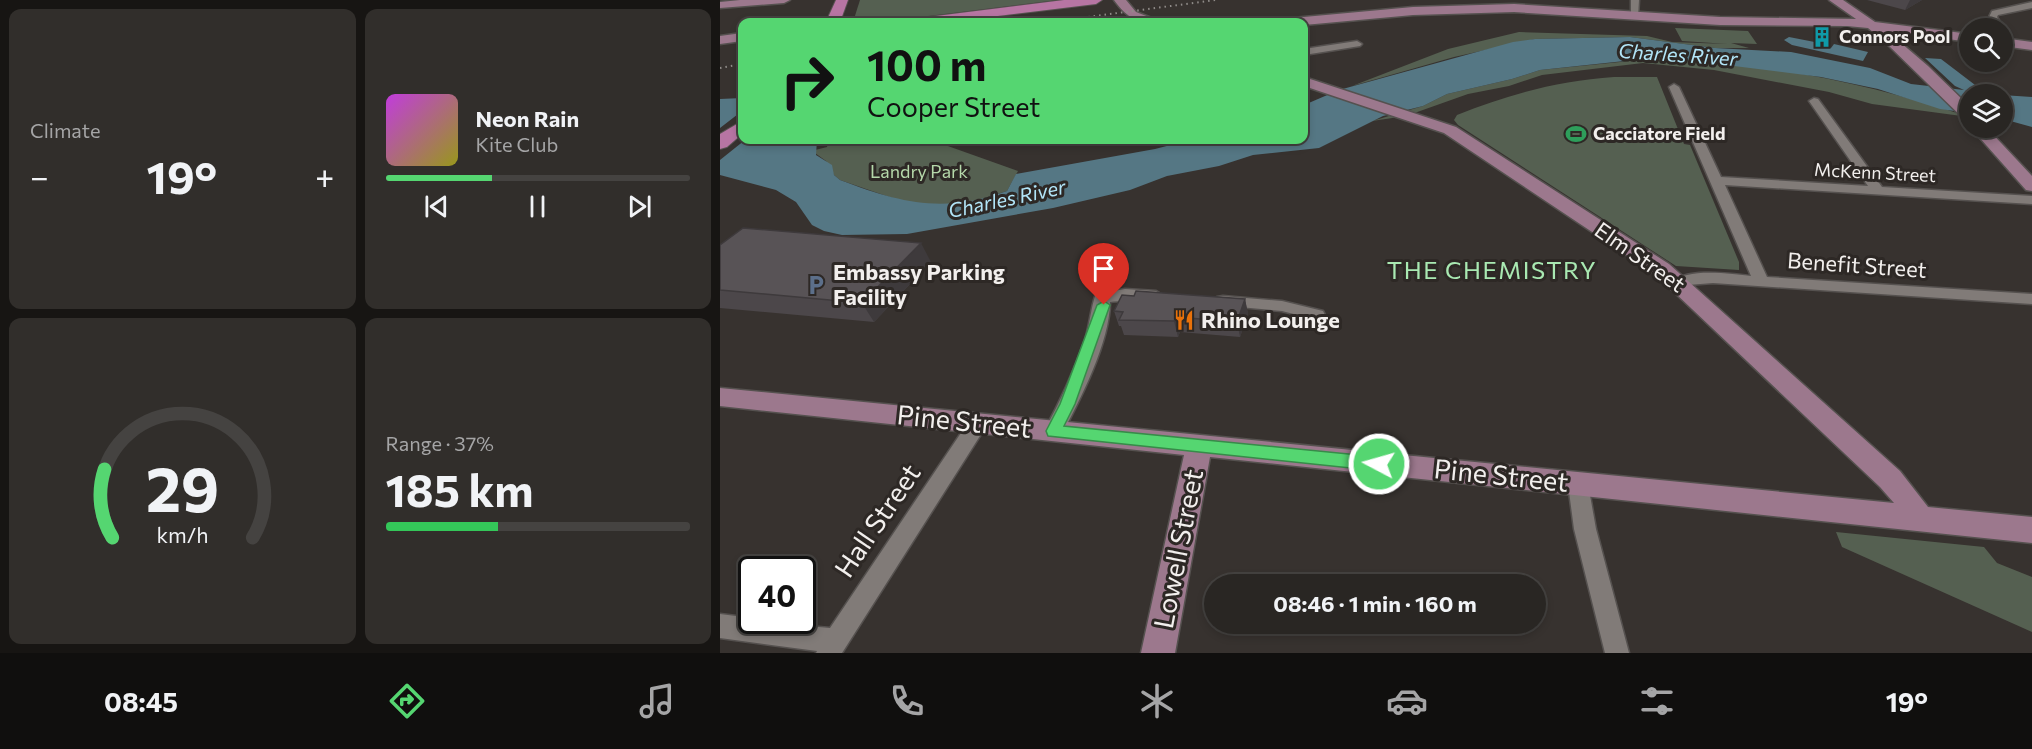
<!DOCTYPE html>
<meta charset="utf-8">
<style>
:root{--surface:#292623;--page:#312e2b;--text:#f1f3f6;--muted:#a5a5a6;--line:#454341;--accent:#55d671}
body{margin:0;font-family:Commissioner,sans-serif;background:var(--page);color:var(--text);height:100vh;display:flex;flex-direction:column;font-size:22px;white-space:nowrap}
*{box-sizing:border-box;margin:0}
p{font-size:20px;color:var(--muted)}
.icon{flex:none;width:33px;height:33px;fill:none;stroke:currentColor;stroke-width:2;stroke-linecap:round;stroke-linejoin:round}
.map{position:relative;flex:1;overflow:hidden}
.details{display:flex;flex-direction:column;gap:9px;padding:9px;background:#171513;width:720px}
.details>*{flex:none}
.top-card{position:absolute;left:18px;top:18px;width:570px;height:126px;border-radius:12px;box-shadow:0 3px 9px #0003,0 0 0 2px var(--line);background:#55d671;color:#111;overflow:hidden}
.buttons{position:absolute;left:1239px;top:18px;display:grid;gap:12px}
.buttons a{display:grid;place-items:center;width:54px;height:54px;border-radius:50%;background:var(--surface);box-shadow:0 3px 9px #0003,0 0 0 2px var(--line);font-size:30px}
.speed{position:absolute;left:18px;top:556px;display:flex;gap:12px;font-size:30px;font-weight:700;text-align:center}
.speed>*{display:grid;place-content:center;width:78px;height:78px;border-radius:50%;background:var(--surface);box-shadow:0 3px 9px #0003,0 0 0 2px var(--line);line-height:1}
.speed .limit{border:3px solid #111;border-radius:9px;background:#fff;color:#111}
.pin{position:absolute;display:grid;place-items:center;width:51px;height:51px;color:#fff;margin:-62px -26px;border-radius:50% 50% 50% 0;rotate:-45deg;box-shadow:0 0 6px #0007}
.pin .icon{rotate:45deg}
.me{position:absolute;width:66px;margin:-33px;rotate:276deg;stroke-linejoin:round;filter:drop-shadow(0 0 4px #0008)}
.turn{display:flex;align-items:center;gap:21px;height:126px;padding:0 30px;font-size:27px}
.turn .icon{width:78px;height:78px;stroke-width:2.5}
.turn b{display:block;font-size:42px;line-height:51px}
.big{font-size:45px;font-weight:700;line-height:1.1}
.details .widget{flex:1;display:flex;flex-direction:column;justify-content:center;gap:9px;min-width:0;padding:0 21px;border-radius:12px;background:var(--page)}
.details .dial{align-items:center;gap:0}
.dial svg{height:156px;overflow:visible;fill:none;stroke:var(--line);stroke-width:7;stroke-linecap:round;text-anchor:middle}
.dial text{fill:var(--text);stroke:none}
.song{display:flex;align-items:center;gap:18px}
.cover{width:72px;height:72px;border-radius:9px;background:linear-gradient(135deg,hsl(290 70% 55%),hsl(60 70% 35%))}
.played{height:6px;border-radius:3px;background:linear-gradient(90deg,var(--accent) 35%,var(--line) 35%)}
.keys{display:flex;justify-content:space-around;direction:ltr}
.heat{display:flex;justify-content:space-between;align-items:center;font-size:33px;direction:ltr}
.charge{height:9px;border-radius:4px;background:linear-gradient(90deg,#34c759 37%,var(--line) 0)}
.details .tiles{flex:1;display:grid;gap:9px;grid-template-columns:repeat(2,1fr)}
.trip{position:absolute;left:484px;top:574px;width:342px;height:60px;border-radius:30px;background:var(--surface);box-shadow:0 3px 9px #0003,0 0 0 2px var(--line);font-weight:700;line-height:60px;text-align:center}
.tab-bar{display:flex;height:96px;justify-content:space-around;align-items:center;background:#100f0e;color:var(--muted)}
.tab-bar .icon{width:42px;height:42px}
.tab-bar .selected{color:var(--accent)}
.tab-bar b{font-size:27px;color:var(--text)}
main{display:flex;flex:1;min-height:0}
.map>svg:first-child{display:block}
.green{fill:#556051}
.water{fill:#557784}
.pier{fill:#37322f}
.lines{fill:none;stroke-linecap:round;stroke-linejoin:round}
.street-casing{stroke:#55514f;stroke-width:3}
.secondary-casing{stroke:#55514f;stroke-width:3}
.primary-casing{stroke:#55514f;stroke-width:2}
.street{fill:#817b78;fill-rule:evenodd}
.secondary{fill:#9c788d;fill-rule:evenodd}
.primary{fill:#b775a3;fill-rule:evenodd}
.rail{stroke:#908c89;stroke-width:2;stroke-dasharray:1.5 4;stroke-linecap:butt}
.wall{fill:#4c474a}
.shaded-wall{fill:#3e3a3c}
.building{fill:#585356;stroke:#3e3a3c;stroke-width:1.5}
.route{fill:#55d671;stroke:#378b49;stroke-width:1.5}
.labels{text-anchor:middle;stroke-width:6;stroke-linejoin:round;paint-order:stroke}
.far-poi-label{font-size:18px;font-weight:bold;fill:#f2efed;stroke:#2d2825;text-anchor:start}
.far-park-label{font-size:18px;fill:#b5d8aa;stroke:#2d2825}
.far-street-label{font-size:18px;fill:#f2efed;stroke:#2d2825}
.far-water-label{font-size:20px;font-style:italic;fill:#b2e5f8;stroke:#2d2825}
.street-label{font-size:22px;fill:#f2efed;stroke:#2d2825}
.poi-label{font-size:22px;font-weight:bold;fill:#f2efed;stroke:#2d2825;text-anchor:start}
.neighbourhood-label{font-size:24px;letter-spacing:1.5px;fill:#a9e9b2;stroke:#2d2825}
.near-street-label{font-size:27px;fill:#f2efed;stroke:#2d2825}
</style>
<main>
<section class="details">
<div class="tiles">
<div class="widget"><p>Climate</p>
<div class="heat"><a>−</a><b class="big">19°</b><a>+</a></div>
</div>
<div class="widget">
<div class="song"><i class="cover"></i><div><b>Neon Rain</b><p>Kite Club</p></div></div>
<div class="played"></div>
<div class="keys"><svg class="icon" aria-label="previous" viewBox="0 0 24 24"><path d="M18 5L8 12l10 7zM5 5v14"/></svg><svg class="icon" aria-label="pause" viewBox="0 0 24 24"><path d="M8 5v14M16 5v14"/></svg><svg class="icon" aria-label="next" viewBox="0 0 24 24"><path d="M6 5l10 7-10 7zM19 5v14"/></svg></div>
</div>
<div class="widget dial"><svg viewBox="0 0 100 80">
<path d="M14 69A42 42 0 1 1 86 69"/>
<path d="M14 69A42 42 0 0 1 10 34" stroke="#55d671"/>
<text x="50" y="56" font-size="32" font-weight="700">29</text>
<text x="50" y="72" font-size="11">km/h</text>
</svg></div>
<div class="widget"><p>Range · 37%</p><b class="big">185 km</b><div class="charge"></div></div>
</div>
</section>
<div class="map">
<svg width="1312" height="653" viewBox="0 0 1312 653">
<rect width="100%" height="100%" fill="#37322f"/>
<g class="green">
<polygon points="140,0 338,0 201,17 133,22"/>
<polygon points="955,28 1028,31 1037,44 1011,43 1029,48 995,48 910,37 815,39 734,57 632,86 728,49 799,32 927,36 952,42 1008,44 962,41"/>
<path d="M950,57C1052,65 1153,84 1249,117L1152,104L1109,92L994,70L923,63L822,75L789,86L748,94L686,116L652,121L703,106L727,94L792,79L820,70Z"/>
<path d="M894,77H937L964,144L970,145L1019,262V270L956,266L738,125L734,120L737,115C789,94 838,81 894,77Z"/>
<polygon points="109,140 211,140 298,171 287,191 252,202 232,205 204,205 181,201 120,180 114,175 106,161 95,153 95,150 107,147"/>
<polygon points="1116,532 1264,547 1277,563 1312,577 1312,632 1122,547"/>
</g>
<g class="water">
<path d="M910,37L995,48L1071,52L1150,68L1191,84L1244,90L1235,86L1205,58L1221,59L1259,88L1279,94H1250L1249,113L1220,109L1158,89L1101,77L942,57L820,70L792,79L727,94L703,106L663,116L599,148L533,155L499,166L447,176L410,190L333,208L187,234L122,235L104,231L92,225L76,202L56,190L0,175V99L22,98V140H97L96,155L112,165L114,175L120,180C181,203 223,214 287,191L296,174L435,149L470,140H584V105L619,90L793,42L815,39Z"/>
<polygon points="1069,37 1110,45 1108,47 1111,48 1114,44 1148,52 1143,61 1072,45 1064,40"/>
<polygon points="1282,95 1312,97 1312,127 1283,119"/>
</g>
<polygon class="pier" points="22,111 22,140 25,140 0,160 0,128"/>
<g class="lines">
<g class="street-casing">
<g id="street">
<polygon points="911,0 919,0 918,17 911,15"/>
<polygon points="1312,2 1312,8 1278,15 1277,17 1284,28 1282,30 1275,28 1269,17 1272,11"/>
<polygon points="637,41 642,44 640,46 584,55 584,49"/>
<path d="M954,84L959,87L1001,177L1148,186L1089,101L1094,98L1098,99L1162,187L1312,196V204L1005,185L1047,277L1312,294V304L993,283L955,286L952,283C965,267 1012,274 1031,276L949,87Z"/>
<path d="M405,289L436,291L444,296C437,304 403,299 390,302C390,342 360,400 341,436L334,439L327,436L324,431C340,402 354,371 365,340C369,328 372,302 376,294Z"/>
<polygon points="503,296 562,301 603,311 605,315 597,320 562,311 497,305 495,301 497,297"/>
<polygon points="258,416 265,418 267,423 265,428 122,653 96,653 97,651 0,638 0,614 32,618 32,621 110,628 251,418"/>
<polygon points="858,475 865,478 868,484 876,529 909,653 885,653 854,529 848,484 851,478"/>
</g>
</g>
<g class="secondary-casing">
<g id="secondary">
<polygon points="20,0 70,0 64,3 0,8 0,2"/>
<path d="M394,0H406L416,12L442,22C418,24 408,19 394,0Z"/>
<polygon points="1109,0 1123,0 1155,22 1250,34 1250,42 1167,31 1208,66 1250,107 1250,122 1245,120 1165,42 1148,28 1127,26 1000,25 794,12 693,15 584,25 584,22 567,22 573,18 693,7 794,4 1000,17 1136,19"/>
<polygon points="22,33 22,41 0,44 0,36"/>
<polygon points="1282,38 1312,42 1312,50 1282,46"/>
<polygon points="584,77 736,127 949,264 1180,471 1208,507 1312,517 1312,543 490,457 455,653 421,653 464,455 0,406 0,388 1174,503 1160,487 935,274 724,133 584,86"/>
<polygon points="1251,128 1267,128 1312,176 1312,191 1306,190"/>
</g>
</g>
<g class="primary-casing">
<g id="primary">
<polygon points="116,0 128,0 120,22 106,22"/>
<polygon points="344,0 382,0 376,4 229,22 193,22 200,18"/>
<polygon points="22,121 22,134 7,147 0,149 0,134"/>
</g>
</g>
<use href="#street" class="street"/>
<use href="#secondary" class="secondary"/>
<use href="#primary" class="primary"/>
<g class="rail">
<polyline points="330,22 496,0"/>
<polyline points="0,68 22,64"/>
</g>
</g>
<g class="wall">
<polygon points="1147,0 1202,0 1185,10"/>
<polygon points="0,245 211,262 154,322 0,308"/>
<polygon points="525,299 528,314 520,337 460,332 458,337 404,335 401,326 399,326 394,311"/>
</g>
<g class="shaded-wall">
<polygon points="1190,0 1202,0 1185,10"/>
<polygon points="402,140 433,140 404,145"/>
<polygon points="201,243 211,262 154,322 142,303"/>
<polygon points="525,299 528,314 520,337 517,322"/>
<polygon points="456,317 460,332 458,337 454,321"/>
</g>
<g class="building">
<polygon points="23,228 201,243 142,303 0,290 0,245"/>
<polygon points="416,291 525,299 517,322 456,317 454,321 399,320 403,312 394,311 402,295 414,296"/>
</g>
<polygon class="route" points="384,301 390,305 355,404 344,426 659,457 665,459 667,464 665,469 659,471 328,436 326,431 340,404 377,305"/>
<defs>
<g id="building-bare" transform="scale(1.62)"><path d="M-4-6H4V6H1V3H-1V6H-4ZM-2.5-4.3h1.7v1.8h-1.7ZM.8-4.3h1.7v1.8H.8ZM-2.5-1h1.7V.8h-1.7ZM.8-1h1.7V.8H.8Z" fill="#0f9aa8" stroke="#2d2825" stroke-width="2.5" paint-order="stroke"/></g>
<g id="stadium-bare" transform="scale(1.62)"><path d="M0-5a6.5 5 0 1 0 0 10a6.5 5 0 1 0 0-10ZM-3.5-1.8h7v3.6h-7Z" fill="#2e9e5b" stroke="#2d2825" stroke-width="2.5" paint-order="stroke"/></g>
<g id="parking-bare" transform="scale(1.62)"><path d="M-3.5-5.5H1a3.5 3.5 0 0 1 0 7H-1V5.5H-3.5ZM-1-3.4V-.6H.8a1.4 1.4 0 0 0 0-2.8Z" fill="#5c6f8a" stroke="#2d2825" stroke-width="2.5" paint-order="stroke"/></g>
<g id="restaurant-bare" transform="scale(1.62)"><path d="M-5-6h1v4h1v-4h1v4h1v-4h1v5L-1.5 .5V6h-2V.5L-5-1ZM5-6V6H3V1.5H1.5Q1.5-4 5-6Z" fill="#e8710a" stroke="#2d2825" stroke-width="2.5" paint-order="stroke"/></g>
</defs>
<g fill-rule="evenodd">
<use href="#building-bare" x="1102" y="37"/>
<use href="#stadium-bare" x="856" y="134"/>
<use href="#parking-bare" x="96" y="285"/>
<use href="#restaurant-bare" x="464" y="320"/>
</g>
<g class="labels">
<g class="far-poi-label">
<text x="1119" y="43">Connors Pool</text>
<text x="873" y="140">Cacciatore Field</text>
</g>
<g class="far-park-label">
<text x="199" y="178">Landry Park</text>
</g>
<g class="far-street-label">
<text transform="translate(1155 173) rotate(3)" y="6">McKenn Street</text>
</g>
<g class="far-water-label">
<text transform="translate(958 55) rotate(4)" y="7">Charles River</text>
<text transform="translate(287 199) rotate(-12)" y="7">Charles River</text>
</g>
<g class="street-label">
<text transform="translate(920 257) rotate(35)" y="8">Elm Street</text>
<text transform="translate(1137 265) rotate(4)" y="8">Benefit Street</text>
</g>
<g class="poi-label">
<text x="113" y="280">Embassy Parking<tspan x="113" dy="25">Facility</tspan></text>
<text x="481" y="328">Rhino Lounge</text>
</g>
<g class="neighbourhood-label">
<text x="772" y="279">THE CHEMISTRY</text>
</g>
<g class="near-street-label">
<text transform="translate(244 422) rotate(6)" y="9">Pine Street</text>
<text transform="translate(781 476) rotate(6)" y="9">Pine Street</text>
<text transform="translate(158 521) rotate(-56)" y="9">Hall Street</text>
<text transform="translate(459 549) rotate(-79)" y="9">Lowell Street</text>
</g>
</g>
</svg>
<div class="buttons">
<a><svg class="icon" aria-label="search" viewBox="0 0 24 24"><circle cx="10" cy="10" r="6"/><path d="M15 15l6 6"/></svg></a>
<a><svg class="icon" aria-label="layers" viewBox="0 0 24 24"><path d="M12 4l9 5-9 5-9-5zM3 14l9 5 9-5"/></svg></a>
</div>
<div class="speed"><div class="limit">40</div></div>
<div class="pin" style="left:384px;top:305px;background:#d93025"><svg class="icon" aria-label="arrive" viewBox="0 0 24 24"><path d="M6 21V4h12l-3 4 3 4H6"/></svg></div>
<svg class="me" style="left:659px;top:464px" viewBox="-20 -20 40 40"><circle r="17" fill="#55d671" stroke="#fff" stroke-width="3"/><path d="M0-11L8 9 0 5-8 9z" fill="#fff"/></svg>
<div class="trip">08:46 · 1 min · 160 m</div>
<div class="top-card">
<div class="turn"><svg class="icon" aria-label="right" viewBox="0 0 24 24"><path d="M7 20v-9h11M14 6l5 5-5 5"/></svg><div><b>100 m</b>Cooper Street</div></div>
</div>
</div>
</main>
<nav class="tab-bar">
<b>08:45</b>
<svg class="icon selected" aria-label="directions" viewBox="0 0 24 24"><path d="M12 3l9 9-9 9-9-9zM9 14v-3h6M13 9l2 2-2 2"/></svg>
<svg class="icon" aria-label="music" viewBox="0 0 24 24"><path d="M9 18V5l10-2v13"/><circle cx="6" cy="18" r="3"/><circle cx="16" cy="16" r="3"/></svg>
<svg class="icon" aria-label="phone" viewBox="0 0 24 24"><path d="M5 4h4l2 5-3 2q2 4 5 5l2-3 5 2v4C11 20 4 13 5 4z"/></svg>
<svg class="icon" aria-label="climate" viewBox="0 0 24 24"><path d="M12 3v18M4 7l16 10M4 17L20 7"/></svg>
<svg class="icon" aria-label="car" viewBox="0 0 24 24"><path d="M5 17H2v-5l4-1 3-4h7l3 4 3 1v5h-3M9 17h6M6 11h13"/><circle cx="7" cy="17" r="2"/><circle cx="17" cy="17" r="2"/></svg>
<svg class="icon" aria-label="filters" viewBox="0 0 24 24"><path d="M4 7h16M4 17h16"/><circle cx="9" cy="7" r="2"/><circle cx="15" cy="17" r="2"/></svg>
<b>19°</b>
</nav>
